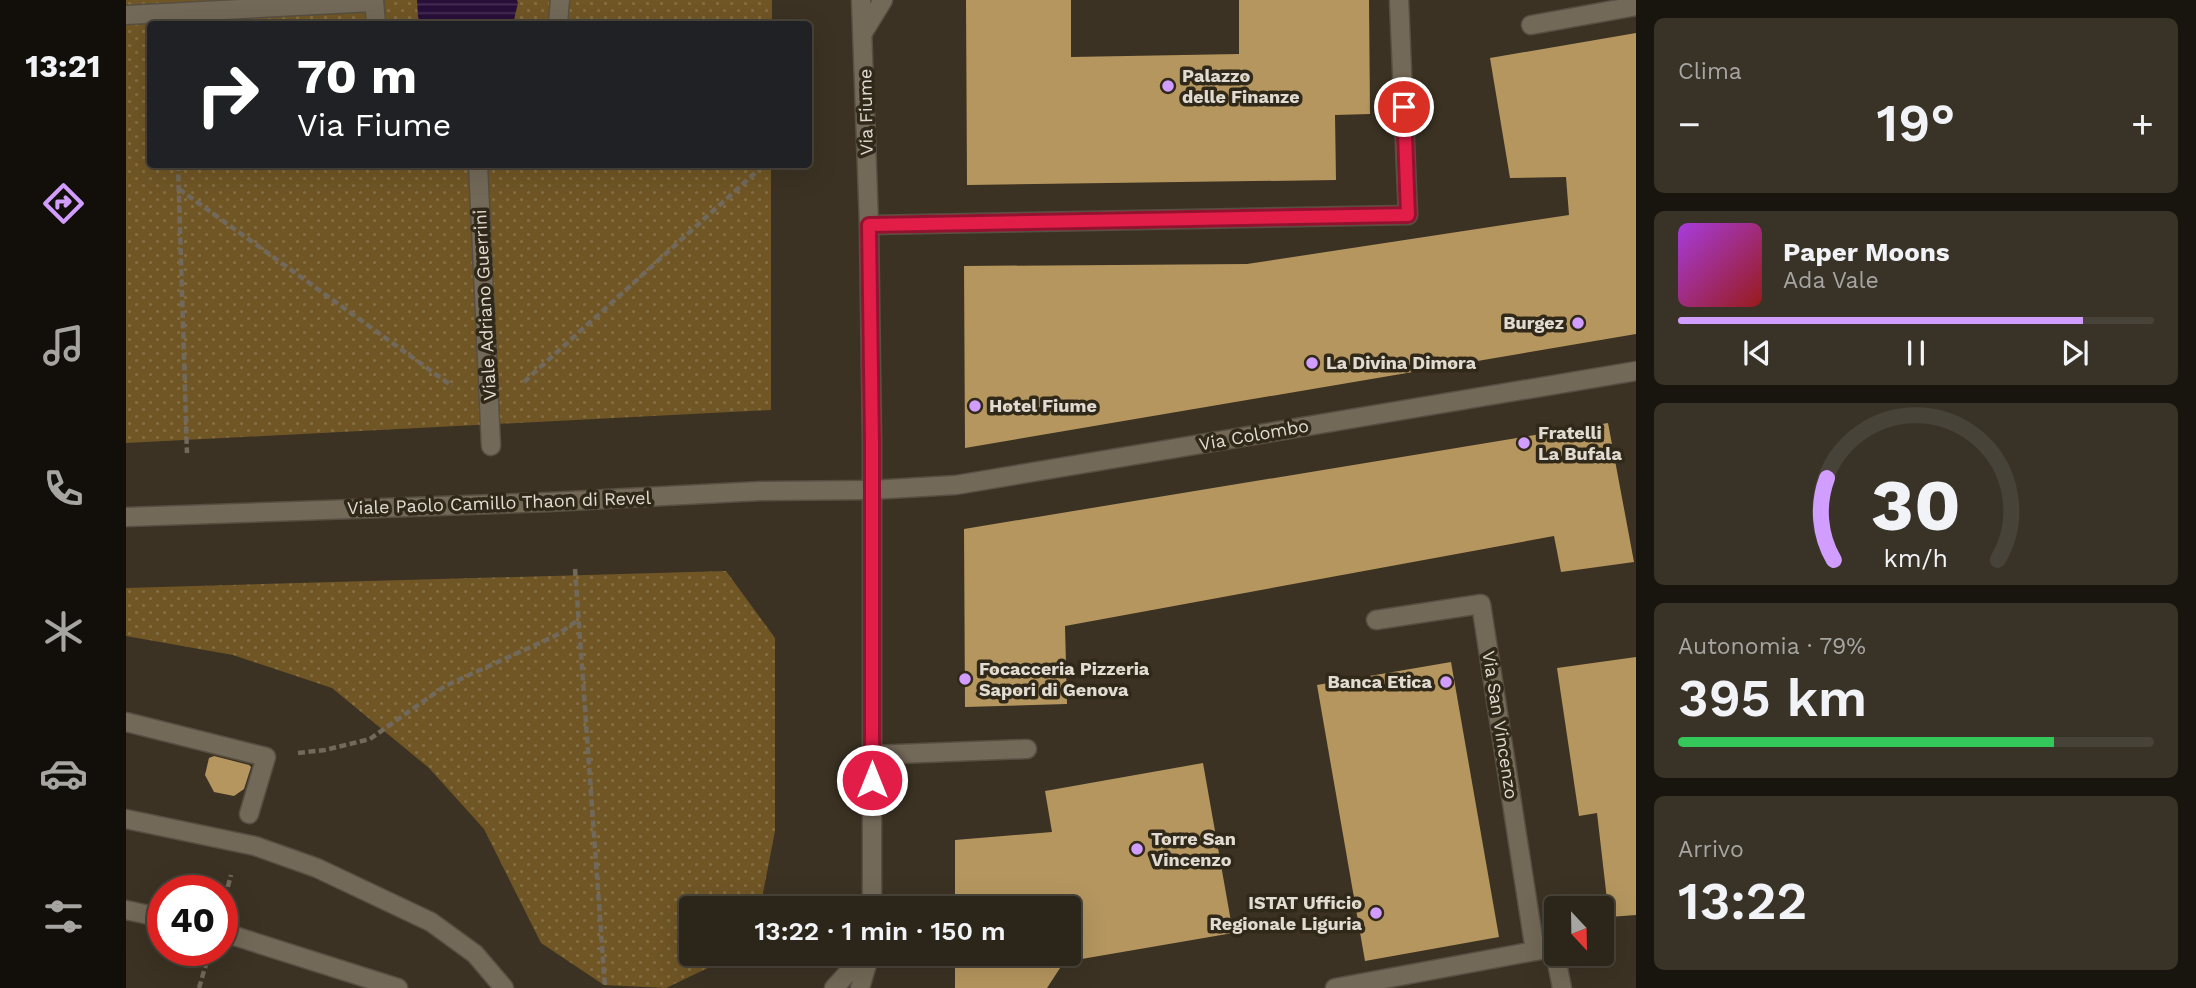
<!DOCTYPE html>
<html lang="it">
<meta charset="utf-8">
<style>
:root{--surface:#2c261a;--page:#383227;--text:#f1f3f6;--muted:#a6a5a2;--line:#484339;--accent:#d19dfe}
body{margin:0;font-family:"Work Sans",sans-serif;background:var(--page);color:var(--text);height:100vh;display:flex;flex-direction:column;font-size:26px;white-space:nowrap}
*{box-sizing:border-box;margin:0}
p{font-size:23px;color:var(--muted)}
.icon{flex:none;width:38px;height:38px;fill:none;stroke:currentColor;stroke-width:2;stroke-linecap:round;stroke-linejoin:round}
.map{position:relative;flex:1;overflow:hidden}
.sheet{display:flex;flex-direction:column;gap:18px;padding:18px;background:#18150e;width:560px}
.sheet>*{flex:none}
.top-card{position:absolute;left:21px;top:21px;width:665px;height:147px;border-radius:7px;box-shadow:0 7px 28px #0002,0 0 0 2px var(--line);background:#202124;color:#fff;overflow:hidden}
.needle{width:46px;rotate:158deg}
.controls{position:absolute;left:1418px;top:896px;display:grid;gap:14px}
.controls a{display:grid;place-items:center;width:70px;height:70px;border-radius:7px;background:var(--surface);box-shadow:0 7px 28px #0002,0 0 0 2px var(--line);font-size:35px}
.speed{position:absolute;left:21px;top:875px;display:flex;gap:14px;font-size:35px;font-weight:700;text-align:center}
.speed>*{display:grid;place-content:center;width:91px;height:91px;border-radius:50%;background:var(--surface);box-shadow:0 7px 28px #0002,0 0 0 2px var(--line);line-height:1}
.speed .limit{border:10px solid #d22;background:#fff;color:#111}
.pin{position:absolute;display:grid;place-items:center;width:60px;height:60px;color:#fff;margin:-30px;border:4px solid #fff;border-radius:50%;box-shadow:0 2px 7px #0007}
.me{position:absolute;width:77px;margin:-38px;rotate:0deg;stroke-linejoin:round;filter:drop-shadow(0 0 5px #0008)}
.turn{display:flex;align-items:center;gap:24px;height:147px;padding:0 35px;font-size:32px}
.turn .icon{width:91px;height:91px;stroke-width:2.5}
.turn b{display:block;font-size:49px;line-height:60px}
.big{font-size:52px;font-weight:600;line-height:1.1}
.sheet .widget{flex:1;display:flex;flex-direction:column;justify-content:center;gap:10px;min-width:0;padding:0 24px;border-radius:10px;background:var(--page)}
.sheet .dial{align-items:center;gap:0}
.dial svg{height:182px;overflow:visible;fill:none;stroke:var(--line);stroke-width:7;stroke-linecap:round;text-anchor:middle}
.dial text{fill:var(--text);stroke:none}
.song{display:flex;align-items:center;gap:21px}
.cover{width:84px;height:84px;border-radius:10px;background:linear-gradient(135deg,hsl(280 70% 55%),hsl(0 70% 35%))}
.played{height:7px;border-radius:4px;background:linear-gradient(90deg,var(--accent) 85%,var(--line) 85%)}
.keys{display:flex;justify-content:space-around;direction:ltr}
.heat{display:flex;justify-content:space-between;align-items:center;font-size:38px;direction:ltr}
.charge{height:10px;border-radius:5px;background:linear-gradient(90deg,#34c759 79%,var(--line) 0)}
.trip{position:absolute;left:553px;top:896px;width:402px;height:70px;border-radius:7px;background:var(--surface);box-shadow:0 7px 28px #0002,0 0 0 2px var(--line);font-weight:600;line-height:70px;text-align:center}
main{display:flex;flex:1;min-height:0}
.dock{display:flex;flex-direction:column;width:126px;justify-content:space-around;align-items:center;background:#120f0a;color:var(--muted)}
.dock .icon{width:49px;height:49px}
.dock .on{color:var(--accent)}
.dock b{font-size:32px;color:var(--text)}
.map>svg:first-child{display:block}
.park{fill:url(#park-dots)}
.water{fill:url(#water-rules)}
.building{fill:#b5965f}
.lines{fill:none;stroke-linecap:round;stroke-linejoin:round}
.service-casing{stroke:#574f42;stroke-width:21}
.pedestrian-casing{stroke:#574f42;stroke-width:21}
.minor-casing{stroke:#574f42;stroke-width:21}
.tertiary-casing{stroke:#574f42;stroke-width:21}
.path{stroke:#71695c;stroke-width:4.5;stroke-dasharray:7 3.5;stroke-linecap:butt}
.service{stroke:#736958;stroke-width:18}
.pedestrian{stroke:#736958;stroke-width:18}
.minor{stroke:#736958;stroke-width:18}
.tertiary{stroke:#736958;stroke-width:18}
.route-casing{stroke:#92132f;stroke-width:18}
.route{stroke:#e11d48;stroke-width:12}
.poi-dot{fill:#d19dfe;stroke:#302819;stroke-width:2.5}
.labels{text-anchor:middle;stroke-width:7;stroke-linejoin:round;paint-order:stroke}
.poi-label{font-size:18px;font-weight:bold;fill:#e1dbd1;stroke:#302819;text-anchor:start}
.street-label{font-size:18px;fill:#e1dbd1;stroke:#302819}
</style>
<main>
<nav class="dock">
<b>13:21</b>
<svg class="icon on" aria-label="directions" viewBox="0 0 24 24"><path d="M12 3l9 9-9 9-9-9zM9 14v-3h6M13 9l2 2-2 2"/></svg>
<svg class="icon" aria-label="music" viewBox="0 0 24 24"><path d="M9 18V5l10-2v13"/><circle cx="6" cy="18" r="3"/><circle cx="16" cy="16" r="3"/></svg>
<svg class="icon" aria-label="phone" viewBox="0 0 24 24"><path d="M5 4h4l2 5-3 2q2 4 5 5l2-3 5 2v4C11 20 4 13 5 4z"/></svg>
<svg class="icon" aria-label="climate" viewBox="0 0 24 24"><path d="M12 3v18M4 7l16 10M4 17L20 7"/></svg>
<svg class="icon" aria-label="car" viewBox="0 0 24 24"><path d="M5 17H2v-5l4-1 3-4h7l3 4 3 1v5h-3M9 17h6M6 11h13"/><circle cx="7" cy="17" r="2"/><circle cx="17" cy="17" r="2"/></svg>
<svg class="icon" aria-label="filters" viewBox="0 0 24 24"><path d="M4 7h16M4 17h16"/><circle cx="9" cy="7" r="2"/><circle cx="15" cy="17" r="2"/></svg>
</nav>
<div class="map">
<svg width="1510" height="988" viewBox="0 0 1510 988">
<defs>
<pattern id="park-dots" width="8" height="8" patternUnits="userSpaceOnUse" patternTransform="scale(1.75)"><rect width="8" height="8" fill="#705625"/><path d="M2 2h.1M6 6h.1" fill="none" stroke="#846e44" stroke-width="1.8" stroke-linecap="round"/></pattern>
<pattern id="water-rules" width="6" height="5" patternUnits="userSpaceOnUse" patternTransform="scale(1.75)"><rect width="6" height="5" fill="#280f3a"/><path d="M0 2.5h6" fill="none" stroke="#473155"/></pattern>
</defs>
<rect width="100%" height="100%" fill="#3b3223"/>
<g class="park">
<polygon points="0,0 646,0 646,24 24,24 24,164 645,165 645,410 0,443"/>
<polygon points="600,571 649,638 649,831 636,898 631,908 565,908 565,954 610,954 609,955 540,988 478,985 415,943 358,829 303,768 206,688 107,655 0,636 0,588"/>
</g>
<polygon class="water" points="291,0 391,0 392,3 387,24 295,24 292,17"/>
<g class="building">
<polygon points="840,0 945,0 945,57 1113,54 1113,0 1243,0 1244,114 1209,115 1210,180 841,185"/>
<polygon points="1510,33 1510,334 839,448 838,266 1121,264 1443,215 1440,177 1384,178 1364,58"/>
<polygon points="1482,423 1508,562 1435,572 1428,536 939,626 941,704 839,707 838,529"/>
<polygon points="1510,657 1510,915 1483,917 1471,813 1453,816 1431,668"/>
<polygon points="1325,662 1373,937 1239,961 1191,685"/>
<polygon points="88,756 123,765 125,767 118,789 108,796 88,792 79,775 83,758"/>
<polygon points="1077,763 1107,933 938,962 921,988 829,988 829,954 943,954 943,908 829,908 829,840 926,832 919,791"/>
</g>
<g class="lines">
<g class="service-casing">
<g id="service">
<polyline points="743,225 1282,215 1273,0"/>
<polyline points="746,755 901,749"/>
<polyline points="0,819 129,846 191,868 305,922 349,954 378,988"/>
</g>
</g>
<g class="pedestrian-casing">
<g id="pedestrian">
<polyline points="248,0 250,24"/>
<polyline points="0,15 248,2"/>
<polyline points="432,24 434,0"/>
<polyline points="352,164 365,446"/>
<polyline points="1250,620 1355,604 1409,951 1428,948 1436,988"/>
<polyline points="0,722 140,757 123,814"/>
<polyline points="1209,988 1409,951"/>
</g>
</g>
<g class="minor-casing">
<g id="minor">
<polyline points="1405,25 1510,6"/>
<polyline points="738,31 757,0"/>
<polyline points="745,490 830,485 1510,371"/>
<polyline points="0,910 37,918"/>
<polyline points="96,932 272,988"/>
<polyline points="708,988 739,954"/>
</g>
</g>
<g class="tertiary-casing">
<g id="tertiary">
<polyline points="735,0 743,225 746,442 746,908"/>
<polyline points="0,517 423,502 635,491 745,490"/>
<polyline points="734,988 744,954"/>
</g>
</g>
<g class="path">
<polyline points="52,164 61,453"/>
<polyline points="53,189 326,386"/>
<polyline points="398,382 639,164"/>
<polyline points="449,569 479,988"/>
<polyline points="172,753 199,750 244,739 319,686 429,636 451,621"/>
<polyline points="99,897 105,875"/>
<polyline points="73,988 81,961"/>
</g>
<use href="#service" class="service"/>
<use href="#pedestrian" class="pedestrian"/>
<use href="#minor" class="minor"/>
<use href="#tertiary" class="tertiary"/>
</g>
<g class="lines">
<g class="route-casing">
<polyline id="route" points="746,780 746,442 743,225 1282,215 1278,107"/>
</g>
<use href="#route" class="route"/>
</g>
<g class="poi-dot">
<circle cx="1042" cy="86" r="7"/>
<circle cx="1452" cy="323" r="7"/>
<circle cx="1186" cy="363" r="7"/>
<circle cx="849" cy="406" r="7"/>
<circle cx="1398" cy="443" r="7"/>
<circle cx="839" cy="679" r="7"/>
<circle cx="1320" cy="682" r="7"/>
<circle cx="1011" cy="849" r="7"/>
<circle cx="1250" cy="913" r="7"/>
</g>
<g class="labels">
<g class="poi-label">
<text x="1056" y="82">Palazzo<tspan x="1056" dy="21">delle Finanze</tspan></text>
<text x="1438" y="329" text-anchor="end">Burgez</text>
<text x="1200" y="369">La Divina Dimora</text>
<text x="863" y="412">Hotel Fiume</text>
<text x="1412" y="439">Fratelli<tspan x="1412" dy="21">La Bufala</tspan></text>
<text x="853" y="675">Focacceria Pizzeria<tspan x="853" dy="21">Sapori di Genova</tspan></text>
<text x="1306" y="688" text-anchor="end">Banca Etica</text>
<text x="1025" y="845">Torre San<tspan x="1025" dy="21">Vincenzo</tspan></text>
<text x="1236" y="909" text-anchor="end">ISTAT Ufficio<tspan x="1236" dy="21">Regionale Liguria</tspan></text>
</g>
<g class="street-label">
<text transform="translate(740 112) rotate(-91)" y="6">Via Fiume</text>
<text transform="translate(359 305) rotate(-93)" y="6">Viale Adriano Guerrini</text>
<text transform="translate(1128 435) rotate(-10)" y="6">Via Colombo</text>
<text transform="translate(373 503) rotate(-2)" y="6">Viale Paolo Camillo Thaon di Revel</text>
<text transform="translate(1374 725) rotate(81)" y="6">Via San Vincenzo</text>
</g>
</g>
</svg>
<div class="controls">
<a><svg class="needle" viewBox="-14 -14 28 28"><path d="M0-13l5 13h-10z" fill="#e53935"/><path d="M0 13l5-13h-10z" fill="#a6a5a2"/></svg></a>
</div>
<div class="speed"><div class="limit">40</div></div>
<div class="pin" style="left:1278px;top:107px;background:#d93025"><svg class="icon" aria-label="arrive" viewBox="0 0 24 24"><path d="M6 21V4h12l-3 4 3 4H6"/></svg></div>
<svg class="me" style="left:746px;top:780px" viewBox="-20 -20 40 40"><circle r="17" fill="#e11d48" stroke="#fff" stroke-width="3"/><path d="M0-11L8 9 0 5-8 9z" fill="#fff"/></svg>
<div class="trip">13:22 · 1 min · 150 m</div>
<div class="top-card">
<div class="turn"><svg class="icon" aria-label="right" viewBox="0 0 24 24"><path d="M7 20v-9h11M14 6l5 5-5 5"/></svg><div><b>70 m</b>Via Fiume</div></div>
</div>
</div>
<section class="sheet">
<div class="widget"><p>Clima</p>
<div class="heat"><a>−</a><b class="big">19°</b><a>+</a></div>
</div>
<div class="widget">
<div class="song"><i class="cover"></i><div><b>Paper Moons</b><p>Ada Vale</p></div></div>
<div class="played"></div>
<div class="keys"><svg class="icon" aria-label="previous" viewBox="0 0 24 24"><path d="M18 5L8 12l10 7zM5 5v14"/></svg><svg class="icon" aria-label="pause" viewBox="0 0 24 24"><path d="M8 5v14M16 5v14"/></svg><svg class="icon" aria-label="next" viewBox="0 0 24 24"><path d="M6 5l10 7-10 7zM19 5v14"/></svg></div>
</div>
<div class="widget dial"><svg viewBox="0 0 100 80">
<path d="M14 69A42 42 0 1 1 86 69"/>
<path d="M14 69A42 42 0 0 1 11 33" stroke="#d19dfe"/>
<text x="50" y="56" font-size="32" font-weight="700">30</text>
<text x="50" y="72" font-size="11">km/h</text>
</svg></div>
<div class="widget"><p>Autonomia · 79%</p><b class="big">395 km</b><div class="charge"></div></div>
<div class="widget"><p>Arrivo</p><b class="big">13:22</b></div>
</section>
</main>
